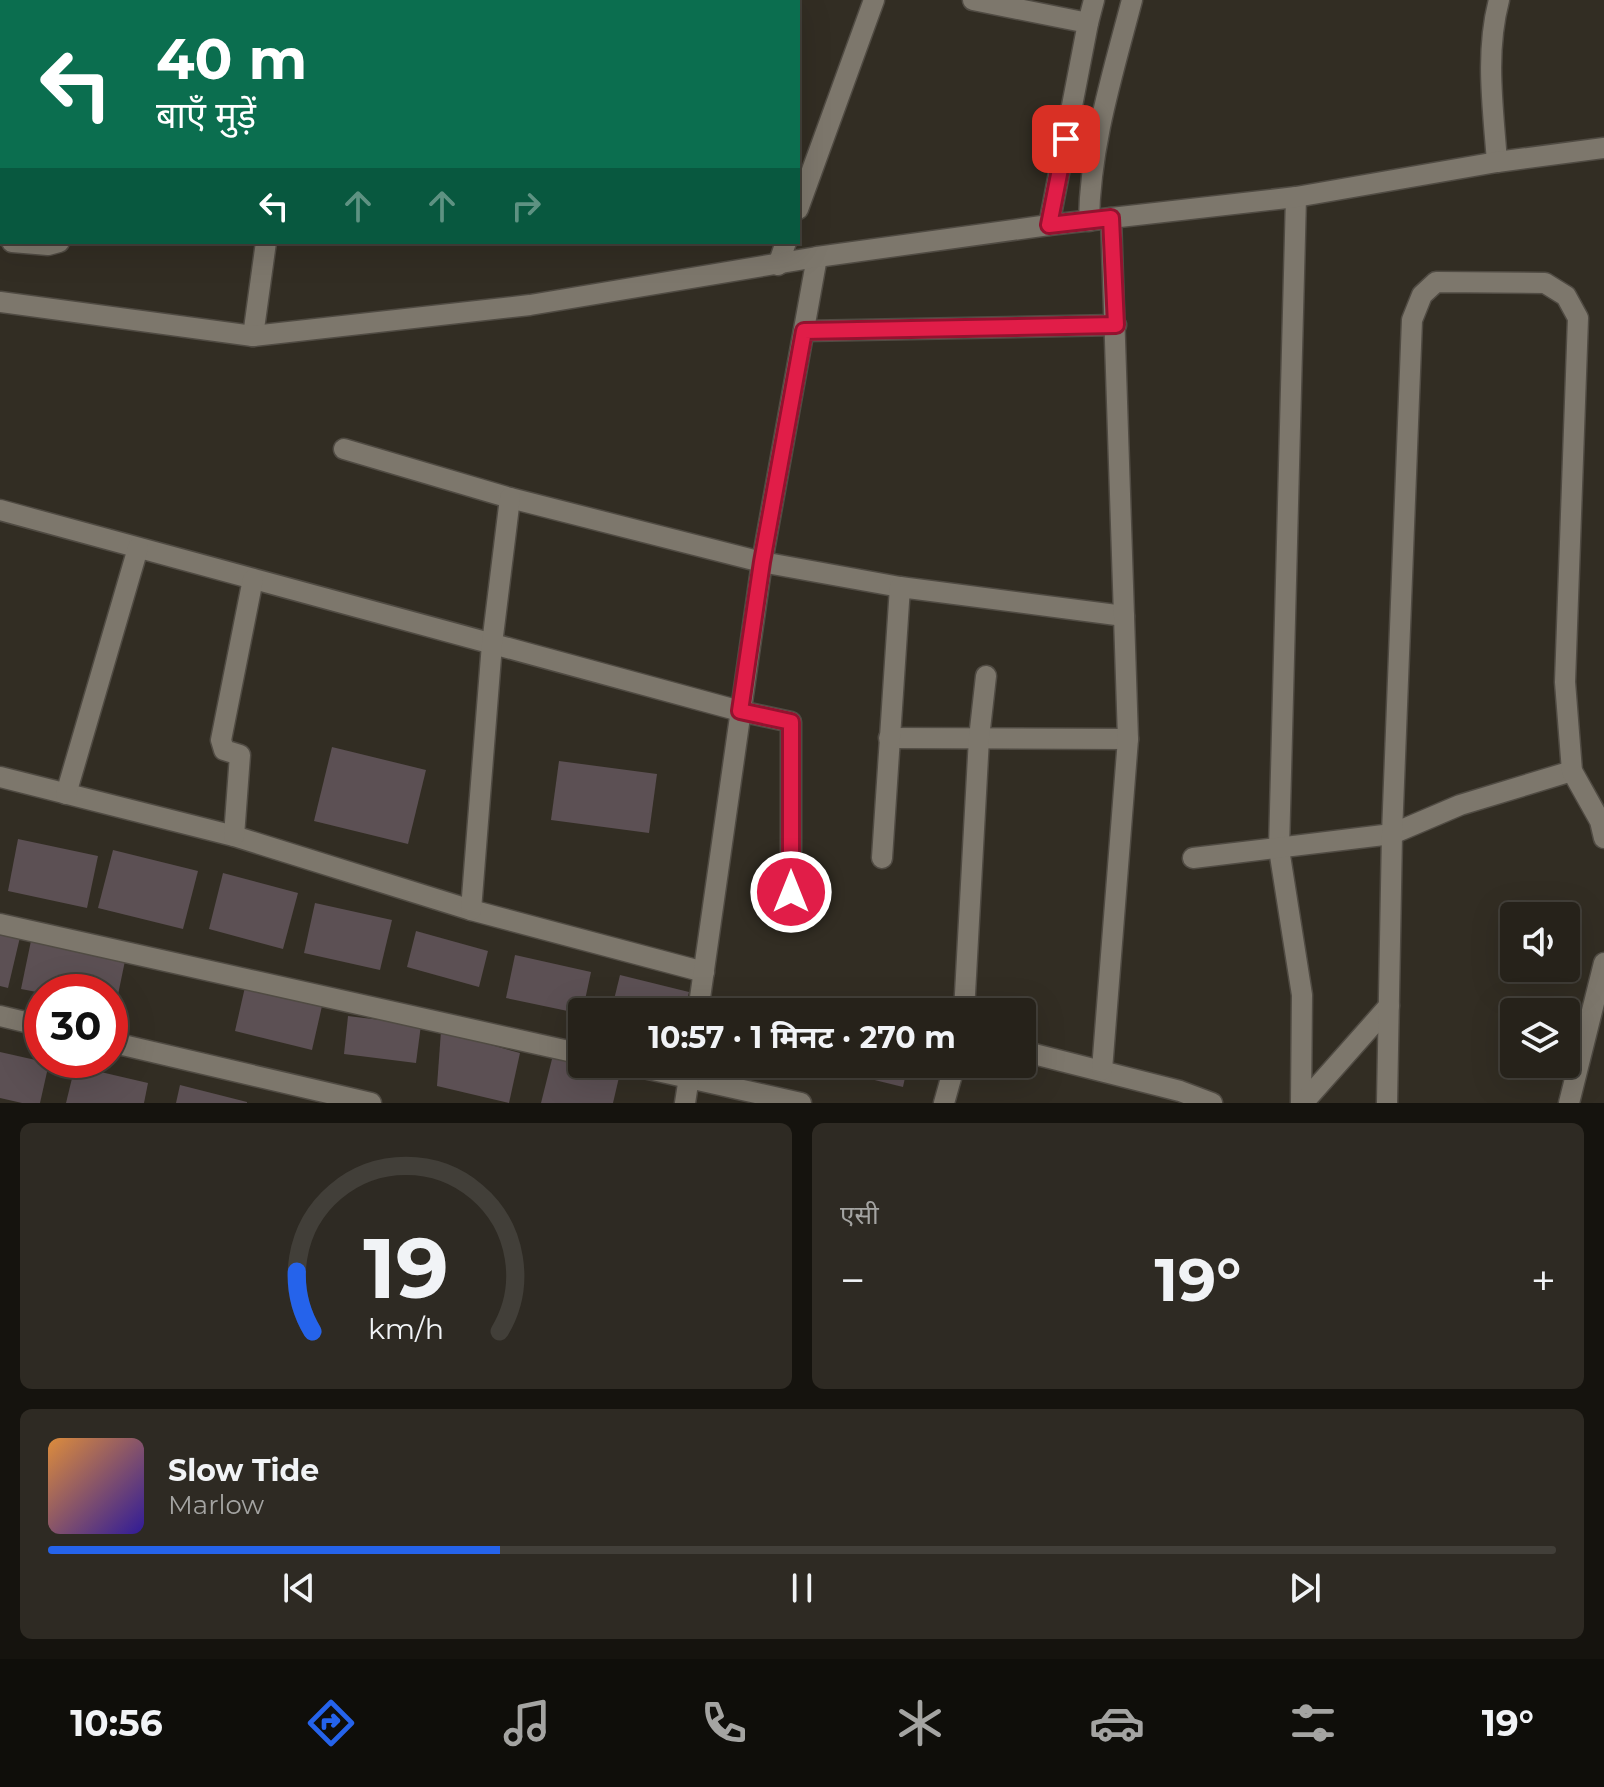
<!DOCTYPE html>
<html lang="hi">
<meta charset="utf-8">
<style>
:root{--surface:#26221a;--page:#2e2a23;--text:#f1f3f6;--muted:#a4a4a2;--line:#423f39;--accent:#2563eb}
body{margin:0;font-family:Montserrat,"Noto Sans Devanagari",sans-serif;background:var(--page);color:var(--text);height:100vh;display:flex;flex-direction:column;font-size:30px;white-space:nowrap}
*{box-sizing:border-box;margin:0}
p{font-size:26px;color:var(--muted)}
.icon{flex:none;width:44px;height:44px;fill:none;stroke:currentColor;stroke-width:2;stroke-linecap:round;stroke-linejoin:round}
.map{position:relative;height:1103px;overflow:hidden}
.sheet{display:flex;flex-direction:column;gap:20px;padding:20px;background:#15130e;flex:1}
.sheet>*{flex:none}
.banner{position:absolute;left:0px;top:0px;width:800px;height:244px;box-shadow:0 8px 32px #0002,0 0 0 2px var(--line);background:#0b6e4f;color:#fff;overflow:hidden}
.buttons{position:absolute;left:1500px;top:902px;display:grid;gap:16px}
.buttons a{display:grid;place-items:center;width:80px;height:80px;border-radius:8px;background:var(--surface);box-shadow:0 8px 32px #0002,0 0 0 2px var(--line);font-size:40px}
.speed{position:absolute;left:24px;top:974px;display:flex;gap:16px;font-size:40px;font-weight:700;text-align:center}
.speed>*{display:grid;place-content:center;width:104px;height:104px;border-radius:50%;background:var(--surface);box-shadow:0 8px 32px #0002,0 0 0 2px var(--line);line-height:1}
.speed .limit{border:12px solid #d22;background:#fff;color:#111}
.pin{position:absolute;display:grid;place-items:center;width:68px;height:68px;color:#fff;margin:-34px;border-radius:16px;box-shadow:0 4px 12px #0006}
.me{position:absolute;width:88px;margin:-44px;rotate:0deg;stroke-linejoin:round;filter:drop-shadow(0 0 6px #0008)}
.turn{display:flex;align-items:center;gap:28px;height:168px;padding:0 24px;font-size:36px}
.turn .icon{width:104px;height:104px;stroke-width:2.5}
.turn b{display:block;font-size:56px;line-height:68px}
.lanes{display:flex;align-items:center;height:76px;padding:0 24px;background:#0003;justify-content:center;gap:40px;direction:ltr}
.lanes .off{opacity:.35}
.big{font-size:60px;font-weight:700;line-height:1.1}
.sheet .widget{flex:1;display:flex;flex-direction:column;justify-content:center;gap:12px;min-width:0;padding:0 28px;border-radius:12px;background:var(--page)}
.sheet .dial{align-items:center;gap:0}
.dial svg{height:208px;overflow:visible;fill:none;stroke:var(--line);stroke-width:7;stroke-linecap:round;text-anchor:middle}
.dial text{fill:var(--text);stroke:none}
.song{display:flex;align-items:center;gap:24px}
.cover{width:96px;height:96px;border-radius:12px;background:linear-gradient(135deg,hsl(30 70% 55%),hsl(250 70% 35%))}
.played{height:8px;border-radius:4px;background:linear-gradient(90deg,var(--accent) 30%,var(--line) 30%)}
.keys{display:flex;justify-content:space-around;direction:ltr}
.heat{display:flex;justify-content:space-between;align-items:center;font-size:44px;direction:ltr}
.sheet .tiles{flex:1;display:grid;gap:20px;grid-template-columns:1fr 1fr}
.widget:last-child{grid-column:span 2}
.trip{position:absolute;left:568px;top:998px;width:468px;height:80px;border-radius:8px;background:var(--surface);box-shadow:0 8px 32px #0002,0 0 0 2px var(--line);font-weight:700;line-height:80px;text-align:center}
.tab-bar{display:flex;height:128px;justify-content:space-around;align-items:center;background:#0f0e0a;color:var(--muted)}
.tab-bar .icon{width:56px;height:56px}
.tab-bar .active{color:var(--accent)}
.tab-bar b{font-size:36px;color:var(--text)}
.map>svg:first-child{display:block}
.building{fill:#5c5054}
.lines{fill:none;stroke-linecap:round;stroke-linejoin:round}
.minor-casing{stroke:#504b43;stroke-width:23}
.tertiary-casing{stroke:#504b43;stroke-width:23}
.minor{stroke:#7d776c;stroke-width:20}
.tertiary{stroke:#7d776c;stroke-width:20}
.route-casing{stroke:#92132f;stroke-width:20}
.route{stroke:#e11d48;stroke-width:14}
</style>
<div class="map">
<svg width="1604" height="1103" viewBox="0 0 1604 1103">
<rect width="100%" height="100%" fill="#322d23"/>
<g class="building">
<polygon points="332,747 426,770 408,844 314,821"/>
<polygon points="559,761 657,774 649,833 551,820"/>
<polygon points="18,839 98,856 87,908 8,891"/>
<polygon points="113,850 198,871 183,929 98,908"/>
<polygon points="223,873 298,893 283,949 209,929"/>
<polygon points="315,903 392,920 380,970 304,953"/>
<polygon points="0,928 21,933 8,988 0,986"/>
<polygon points="416,931 488,951 479,987 407,967"/>
<polygon points="32,936 126,956 115,1009 110,1008 110,992 42,993 21,989"/>
<polygon points="515,955 591,972 582,1014 506,998"/>
<polygon points="620,975 689,992 684,1012 611,1012"/>
<polygon points="245,987 322,1006 312,1050 235,1031"/>
<polygon points="348,1016 421,1025 416,1063 344,1054"/>
<polygon points="441,1031 520,1053 509,1103 437,1086"/>
<polygon points="0,1052 49,1063 40,1103 22,1103 0,1098"/>
<polygon points="553,1055 620,1073 613,1103 541,1103"/>
<polygon points="839,1064 908,1064 903,1087 838,1071"/>
<polygon points="75,1066 148,1083 144,1103 66,1103"/>
<polygon points="180,1085 247,1102 247,1103 176,1103"/>
</g>
<g class="lines">
<g class="minor-casing">
<g id="minor">
<polyline points="973,0 1088,23"/>
<polyline points="24,2 25,0"/>
<polyline points="134,2 136,0"/>
<polyline points="258,2 259,0"/>
<polyline points="773,2 773,0"/>
<polyline points="0,35 2,32"/>
<path d="M1497,162C1493,107 1485,53 1499,0"/>
<polyline points="0,166 2,164"/>
<polyline points="1296,197 1279,849 1302,995 1301,1103"/>
<polyline points="798,209 874,0"/>
<path d="M1089,221C1090,145 1113,73 1132,0"/>
<polyline points="1049,225 1088,23 1094,0"/>
<polyline points="12,242 48,245 59,242"/>
<polyline points="778,265 786,242"/>
<polyline points="804,331 1116,325"/>
<polyline points="253,336 266,242"/>
<polyline points="344,449 510,498 762,562 900,587"/>
<polyline points="0,510 740,711 791,722 791,892"/>
<polyline points="889,738 1128,739"/>
<polyline points="0,777 234,836 471,910 704,972"/>
<polyline points="66,794 138,548"/>
<polyline points="234,836 240,755 224,750 221,740 253,579"/>
<polyline points="882,858 900,587 1124,616"/>
<polyline points="1193,858 1392,834 1460,805 1572,771"/>
<polyline points="471,910 492,644 510,498"/>
<polyline points="0,924 582,1054"/>
<polyline points="698,1012 762,562 817,257"/>
<polyline points="964,1012 979,738 986,676"/>
<polyline points="0,1016 42,1026"/>
<polyline points="110,1042 371,1103"/>
<polyline points="1022,1051 1180,1091 1212,1103"/>
<polyline points="626,1064 801,1103"/>
<polyline points="1102,1070 1128,739 1111,218"/>
<polyline points="685,1103 691,1064"/>
<polyline points="944,1103 955,1064"/>
<polyline points="1303,1103 1389,1006"/>
<polyline points="1387,1103 1392,834 1412,320 1422,295 1436,282 1545,283 1566,296 1578,318 1565,682 1572,771 1600,821 1604,838"/>
<polyline points="1569,1103 1604,963"/>
</g>
</g>
<g class="tertiary-casing">
<polyline id="tertiary" points="0,302 253,336 530,305 817,257 1049,225 1296,197 1497,162 1604,148"/>
</g>
<use href="#minor" class="minor"/>
<use href="#tertiary" class="tertiary"/>
</g>
<g class="lines">
<g class="route-casing">
<polyline id="route" points="791,892 791,722 740,711 762,562 804,331 1116,325 1111,218 1049,225 1066,139"/>
</g>
<use href="#route" class="route"/>
</g>
</svg>
<div class="buttons">
<a><svg class="icon" aria-label="sound" viewBox="0 0 24 24"><path d="M4 9h4l5-4v14l-5-4H4zM17 9q2 3 0 6"/></svg></a>
<a><svg class="icon" aria-label="layers" viewBox="0 0 24 24"><path d="M12 4l9 5-9 5-9-5zM3 14l9 5 9-5"/></svg></a>
</div>
<div class="speed"><div class="limit">30</div></div>
<div class="pin" style="left:1066px;top:139px;background:#d93025"><svg class="icon" aria-label="arrive" viewBox="0 0 24 24"><path d="M6 21V4h12l-3 4 3 4H6"/></svg></div>
<svg class="me" style="left:791px;top:892px" viewBox="-20 -20 40 40"><circle r="17" fill="#e11d48" stroke="#fff" stroke-width="3"/><path d="M0-11L8 9 0 5-8 9z" fill="#fff"/></svg>
<div class="trip">10:57 · 1 मिनट · 270 m</div>
<div class="banner">
<div class="turn"><svg class="icon" aria-label="left" viewBox="0 0 24 24"><path d="M17 20v-9H6M10 6l-5 5 5 5"/></svg><div><b>40 m</b>बाएँ मुड़ें</div></div>
<div class="lanes"><svg class="icon" aria-label="left" viewBox="0 0 24 24"><path d="M17 20v-9H6M10 6l-5 5 5 5"/></svg><svg class="icon off" aria-label="ahead" viewBox="0 0 24 24"><path d="M12 20V5M6 11l6-6 6 6"/></svg><svg class="icon off" aria-label="ahead" viewBox="0 0 24 24"><path d="M12 20V5M6 11l6-6 6 6"/></svg><svg class="icon off" aria-label="right" viewBox="0 0 24 24"><path d="M7 20v-9h11M14 6l5 5-5 5"/></svg></div>
</div>
</div>
<section class="sheet">
<div class="tiles">
<div class="widget dial"><svg viewBox="0 0 100 80">
<path d="M14 69A42 42 0 1 1 86 69"/>
<path d="M14 69A42 42 0 0 1 8 46" stroke="#2563eb"/>
<text x="50" y="56" font-size="32" font-weight="700">19</text>
<text x="50" y="72" font-size="11">km/h</text>
</svg></div>
<div class="widget"><p>एसी</p>
<div class="heat"><a>−</a><b class="big">19°</b><a>+</a></div>
</div>
<div class="widget">
<div class="song"><i class="cover"></i><div><b>Slow Tide</b><p>Marlow</p></div></div>
<div class="played"></div>
<div class="keys"><svg class="icon" aria-label="previous" viewBox="0 0 24 24"><path d="M18 5L8 12l10 7zM5 5v14"/></svg><svg class="icon" aria-label="pause" viewBox="0 0 24 24"><path d="M8 5v14M16 5v14"/></svg><svg class="icon" aria-label="next" viewBox="0 0 24 24"><path d="M6 5l10 7-10 7zM19 5v14"/></svg></div>
</div>
</div>
</section>
<nav class="tab-bar">
<b>10:56</b>
<svg class="icon active" aria-label="directions" viewBox="0 0 24 24"><path d="M12 3l9 9-9 9-9-9zM9 14v-3h6M13 9l2 2-2 2"/></svg>
<svg class="icon" aria-label="music" viewBox="0 0 24 24"><path d="M9 18V5l10-2v13"/><circle cx="6" cy="18" r="3"/><circle cx="16" cy="16" r="3"/></svg>
<svg class="icon" aria-label="phone" viewBox="0 0 24 24"><path d="M5 4h4l2 5-3 2q2 4 5 5l2-3 5 2v4C11 20 4 13 5 4z"/></svg>
<svg class="icon" aria-label="climate" viewBox="0 0 24 24"><path d="M12 3v18M4 7l16 10M4 17L20 7"/></svg>
<svg class="icon" aria-label="car" viewBox="0 0 24 24"><path d="M5 17H2v-5l4-1 3-4h7l3 4 3 1v5h-3M9 17h6M6 11h13"/><circle cx="7" cy="17" r="2"/><circle cx="17" cy="17" r="2"/></svg>
<svg class="icon" aria-label="filters" viewBox="0 0 24 24"><path d="M4 7h16M4 17h16"/><circle cx="9" cy="7" r="2"/><circle cx="15" cy="17" r="2"/></svg>
<b>19°</b>
</nav>
